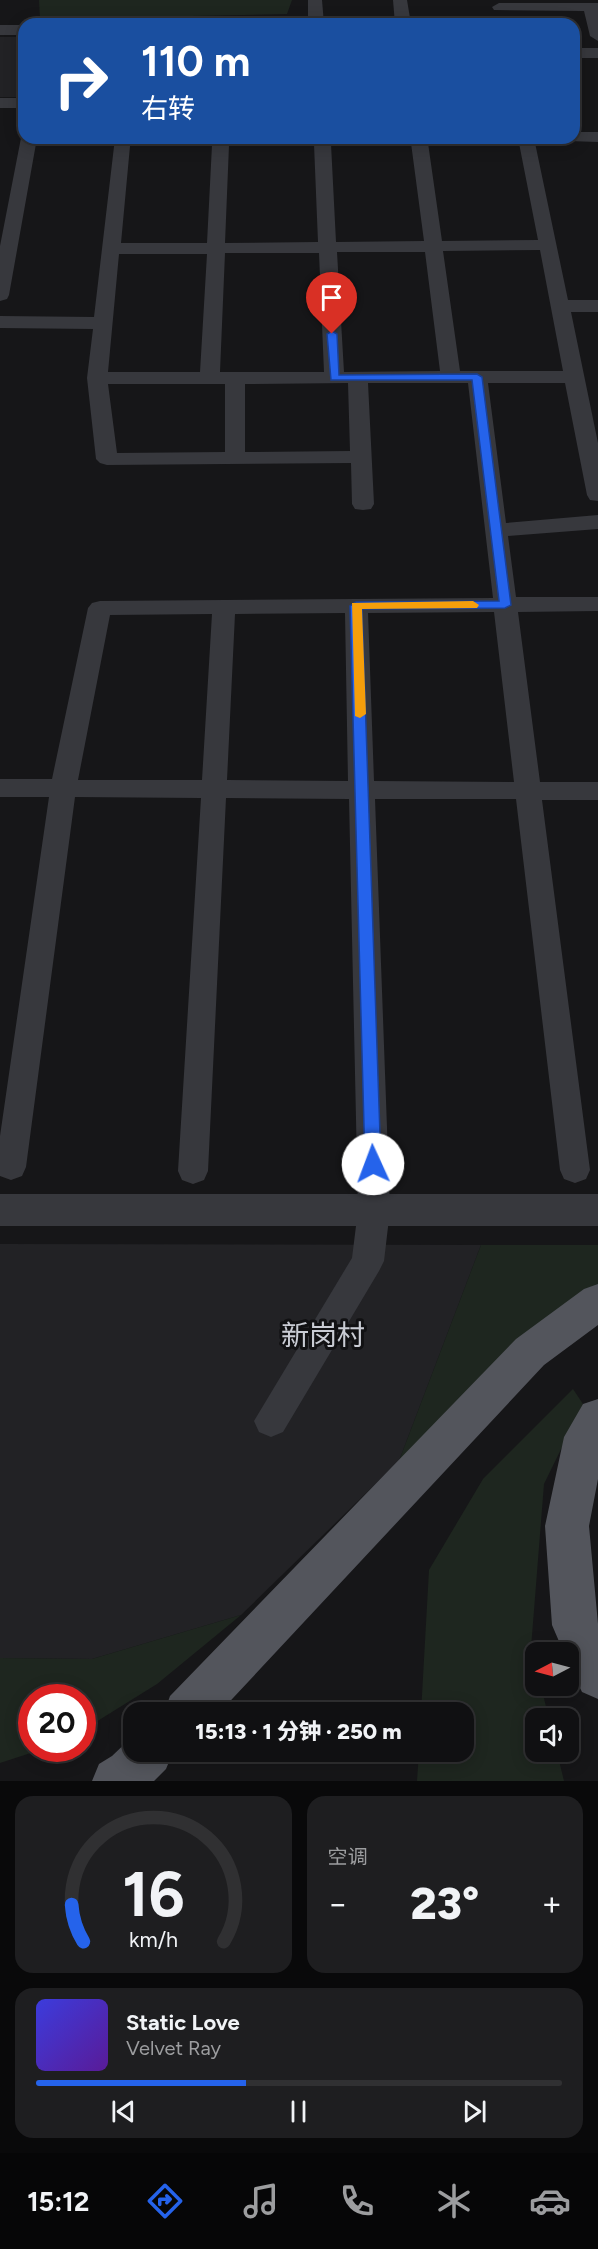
<!DOCTYPE html>
<html lang="zh">
<meta charset="utf-8">
<style>
:root{--surface:#101012;--page:#1e1e20;--text:#f1f3f6;--muted:#9c9d9f;--line:#303032;--accent:#2563eb}
body{margin:0;font-family:Figtree,"Noto Sans SC",sans-serif;background:var(--page);color:var(--text);height:100vh;display:flex;flex-direction:column;font-size:22px;white-space:nowrap}
*{box-sizing:border-box;margin:0}
p{font-size:20px;color:var(--muted)}
.icon{flex:none;width:33px;height:33px;fill:none;stroke:currentColor;stroke-width:2;stroke-linecap:round;stroke-linejoin:round}
.map{position:relative;height:1781px;overflow:hidden}
.side{display:flex;flex-direction:column;gap:15px;padding:15px;background:#09090a;flex:1}
.side>*{flex:none}
.guide{position:absolute;left:18px;top:18px;width:562px;height:126px;border-radius:18px;box-shadow:0 3px 15px #0003,0 0 0 2px var(--line);background:#1a4fa0;color:#fff;overflow:hidden}
.needle{width:39px;rotate:264deg}
.fabs{position:absolute;left:525px;top:1642px;display:grid;gap:12px}
.fabs a{display:grid;place-items:center;width:54px;height:54px;border-radius:12px;background:var(--surface);box-shadow:0 3px 15px #0003,0 0 0 2px var(--line);font-size:30px}
.speed{position:absolute;left:18px;top:1684px;display:flex;gap:12px;font-size:30px;font-weight:700;text-align:center}
.speed>*{display:grid;place-content:center;width:78px;height:78px;border-radius:50%;background:var(--surface);box-shadow:0 3px 15px #0003,0 0 0 2px var(--line);line-height:1}
.speed .limit{border:9px solid #d22;background:#fff;color:#111}
.pin{position:absolute;display:grid;place-items:center;width:51px;height:51px;color:#fff;margin:-62px -26px;border-radius:50% 50% 50% 0;rotate:-45deg;box-shadow:0 0 6px #0007}
.pin .icon{rotate:45deg}
.me{position:absolute;width:66px;margin:-33px;rotate:358deg;stroke-linejoin:round;filter:drop-shadow(0 0 4px #0008)}
.turn{display:flex;align-items:center;gap:21px;height:126px;padding:0 24px;font-size:27px}
.turn .icon{width:78px;height:78px;stroke-width:2.5}
.turn b{display:block;font-size:42px;line-height:51px}
.big{font-size:45px;font-weight:800;line-height:1.1}
.side .card{flex:1;display:flex;flex-direction:column;justify-content:center;gap:9px;min-width:0;padding:0 21px;border-radius:18px;background:var(--page)}
.side .dial{align-items:center;gap:0}
.dial svg{height:156px;overflow:visible;fill:none;stroke:var(--line);stroke-width:7;stroke-linecap:round;text-anchor:middle}
.dial text{fill:var(--text);stroke:none}
.song{display:flex;align-items:center;gap:18px}
.cover{width:72px;height:72px;border-radius:9px;background:linear-gradient(135deg,hsl(240 70% 55%),hsl(270 70% 35%))}
.played{height:6px;border-radius:3px;background:linear-gradient(90deg,var(--accent) 40%,var(--line) 40%)}
.keys{display:flex;justify-content:space-around;direction:ltr}
.heat{display:flex;justify-content:space-between;align-items:center;font-size:33px;direction:ltr}
.side .tiles{flex:1;display:grid;gap:15px;grid-template-columns:1fr 1fr}
.card:last-child{grid-column:span 2}
.trip{position:absolute;left:123px;top:1702px;width:351px;height:60px;border-radius:18px;background:var(--surface);box-shadow:0 3px 15px #0003,0 0 0 2px var(--line);font-weight:800;line-height:60px;text-align:center}
.tab-bar{display:flex;height:96px;justify-content:space-around;align-items:center;background:#060607;color:var(--muted)}
.tab-bar .icon{width:42px;height:42px}
.tab-bar .active{color:var(--accent)}
.tab-bar b{font-size:27px;color:var(--text)}
.map>svg:first-child{display:block}
.built{fill:#222225}
.green{fill:#1e261f}
.lines{fill:none;stroke-linecap:round;stroke-linejoin:round}
.lane{fill:#37383d;fill-rule:evenodd}
.street{fill:#37383d;fill-rule:evenodd}
.primary{fill:#53555c;fill-rule:evenodd}
.route{fill:#2563eb;stroke:#184099;stroke-width:1.5}
.slow{fill:#f59e0b}
.labels{text-anchor:middle;stroke-width:6;stroke-linejoin:round;paint-order:stroke}
.near-quarter-label{font-size:28px;fill:#c9ccd4;stroke:#111113}
</style>
<div class="map">
<svg width="598" height="1781" viewBox="0 0 598 1781">
<rect width="100%" height="100%" fill="#161618"/>
<g class="built">
<rect x="0" y="37" width="24" height="60"/>
<polygon points="0,1244 481,1245 399,1461 241,1615 92,1659 0,1658"/>
</g>
<g class="green">
<polygon points="39,0 292,0 287,14 40,19"/>
<polygon points="481,1245 598,1245 598,1296 399,1461"/>
<polygon points="573,1389 583,1404 544,1484 531,1648 535,1665 536,1686 541,1686 549,1719 536,1719 536,1752 557,1752 564,1781 417,1781 419,1752 464,1752 464,1713 421,1713 429,1570 483,1479"/>
<polygon points="241,1615 157,1684 83,1730 82,1698 32,1698 32,1749 43,1749 0,1763 0,1658 92,1659"/>
</g>
<g class="lines">
<g class="lane">
<polygon points="308,0 322,0 324,24 308,24"/>
<polygon points="393,0 407,0 411,24 395,24"/>
<polygon points="499,3 598,3 598,41 590,36 584,11 494,10 492,7"/>
<rect x="0" y="25" width="24" height="10"/>
<rect x="574" y="48" width="24" height="10"/>
<rect x="0" y="98" width="24" height="10"/>
<polygon points="574,132 598,132 598,142 568,141 566,138 574,138"/>
<polygon points="24,134 24,138 37,138 9,295 7,299 0,301 0,246 21,138"/>
<path d="M115,138H460L452,143H428L442,241L538,240L518,138H534L568,300H598V312H571L598,443V501L590,500L587,495L565,383H488L506,523L598,515V529L508,536L516,597H598V611L518,612L540,782H598V800H542L590,1170L586,1179L575,1183L564,1179L560,1170L516,799H375L390,1210L384,1261L379,1271L283,1432L271,1437L259,1432L254,1421L352,1258L358,1210L349,799L226,798L208,1171L204,1180L193,1184L182,1180L178,1171L201,798L75,797L26,1167L22,1176L11,1180L0,1176V1136L49,797H0V779H52L88,608L92,603L100,601L493,598L468,383H368L374,504L371,509L363,510L355,509L352,504L351,463L107,465L100,463L96,459L87,378L93,329L0,328V316L94,317ZM411,143L424,241L336,242L331,144ZM314,144L318,242L225,243L229,145ZM212,145L207,243H121L130,146ZM540,250L563,371H460L443,251ZM337,252H425L440,371L344,372ZM225,253H319L324,372H220ZM119,254H207L200,372H108ZM348,383L350,451L245,452V384ZM108,384H225V452L117,453ZM494,612L514,782L374,781L368,613ZM345,613L348,781L227,780L235,614ZM212,614L202,780H78L110,615Z"/>
</g>
<rect class="street" x="0" y="1194" width="598" height="32"/>
<g class="primary">
<polygon points="598,1284 598,1325 544,1365 219,1713 164,1713 170,1696 516,1339 584,1289"/>
<polygon points="598,1399 598,1479 589,1526 598,1624 598,1699 582,1692 568,1663 568,1653 564,1653 552,1625 545,1526 564,1437 583,1404"/>
<polygon points="134,1735 134,1752 173,1752 166,1769 154,1781 92,1781 99,1764 112,1756"/>
</g>
</g>
<polygon class="route" points="332,331 337,334 339,375 477,374 482,377 511,605 505,608 362,609 381,1164 378,1168 373,1170 367,1168 365,1164 350,606 356,602 499,601 472,380 331,380 327,334"/>
<polygon class="slow" points="473,601 479,605 477,608 362,609 366,714 360,718 355,716 352,603"/>
<g class="labels">
<g class="near-quarter-label">
<text x="323" y="1345">新岗村</text>
</g>
</g>
</svg>
<div class="fabs">
<a><svg class="needle" viewBox="-14 -14 28 28"><path d="M0-13l5 13h-10z" fill="#e53935"/><path d="M0 13l5-13h-10z" fill="#9c9d9f"/></svg></a>
<a><svg class="icon" aria-label="sound" viewBox="0 0 24 24"><path d="M4 9h4l5-4v14l-5-4H4zM17 9q2 3 0 6"/></svg></a>
</div>
<div class="speed"><div class="limit">20</div></div>
<div class="pin" style="left:332px;top:334px;background:#d93025"><svg class="icon" aria-label="arrive" viewBox="0 0 24 24"><path d="M6 21V4h12l-3 4 3 4H6"/></svg></div>
<svg class="me" style="left:373px;top:1164px" viewBox="-20 -20 40 40"><circle r="19" fill="#fff"/><path d="M0-13L10 11 0 6-10 11z" fill="#2563eb"/></svg>
<div class="trip">15:13 · 1 分钟 · 250 m</div>
<div class="guide">
<div class="turn"><svg class="icon" aria-label="right" viewBox="0 0 24 24"><path d="M7 20v-9h11M14 6l5 5-5 5"/></svg><div><b>110 m</b>右转</div></div>
</div>
</div>
<section class="side">
<div class="tiles">
<div class="card dial"><svg viewBox="0 0 100 80">
<path d="M14 69A42 42 0 1 1 86 69"/>
<path d="M14 69A42 42 0 0 1 8 50" stroke="#2563eb"/>
<text x="50" y="56" font-size="32" font-weight="700">16</text>
<text x="50" y="72" font-size="11">km/h</text>
</svg></div>
<div class="card"><p>空调</p>
<div class="heat"><a>−</a><b class="big">23°</b><a>+</a></div>
</div>
<div class="card">
<div class="song"><i class="cover"></i><div><b>Static Love</b><p>Velvet Ray</p></div></div>
<div class="played"></div>
<div class="keys"><svg class="icon" aria-label="previous" viewBox="0 0 24 24"><path d="M18 5L8 12l10 7zM5 5v14"/></svg><svg class="icon" aria-label="pause" viewBox="0 0 24 24"><path d="M8 5v14M16 5v14"/></svg><svg class="icon" aria-label="next" viewBox="0 0 24 24"><path d="M6 5l10 7-10 7zM19 5v14"/></svg></div>
</div>
</div>
</section>
<nav class="tab-bar">
<b>15:12</b>
<svg class="icon active" aria-label="directions" viewBox="0 0 24 24"><path d="M12 3l9 9-9 9-9-9zM9 14v-3h6M13 9l2 2-2 2"/></svg>
<svg class="icon" aria-label="music" viewBox="0 0 24 24"><path d="M9 18V5l10-2v13"/><circle cx="6" cy="18" r="3"/><circle cx="16" cy="16" r="3"/></svg>
<svg class="icon" aria-label="phone" viewBox="0 0 24 24"><path d="M5 4h4l2 5-3 2q2 4 5 5l2-3 5 2v4C11 20 4 13 5 4z"/></svg>
<svg class="icon" aria-label="climate" viewBox="0 0 24 24"><path d="M12 3v18M4 7l16 10M4 17L20 7"/></svg>
<svg class="icon" aria-label="car" viewBox="0 0 24 24"><path d="M5 17H2v-5l4-1 3-4h7l3 4 3 1v5h-3M9 17h6M6 11h13"/><circle cx="7" cy="17" r="2"/><circle cx="17" cy="17" r="2"/></svg>
</nav>
